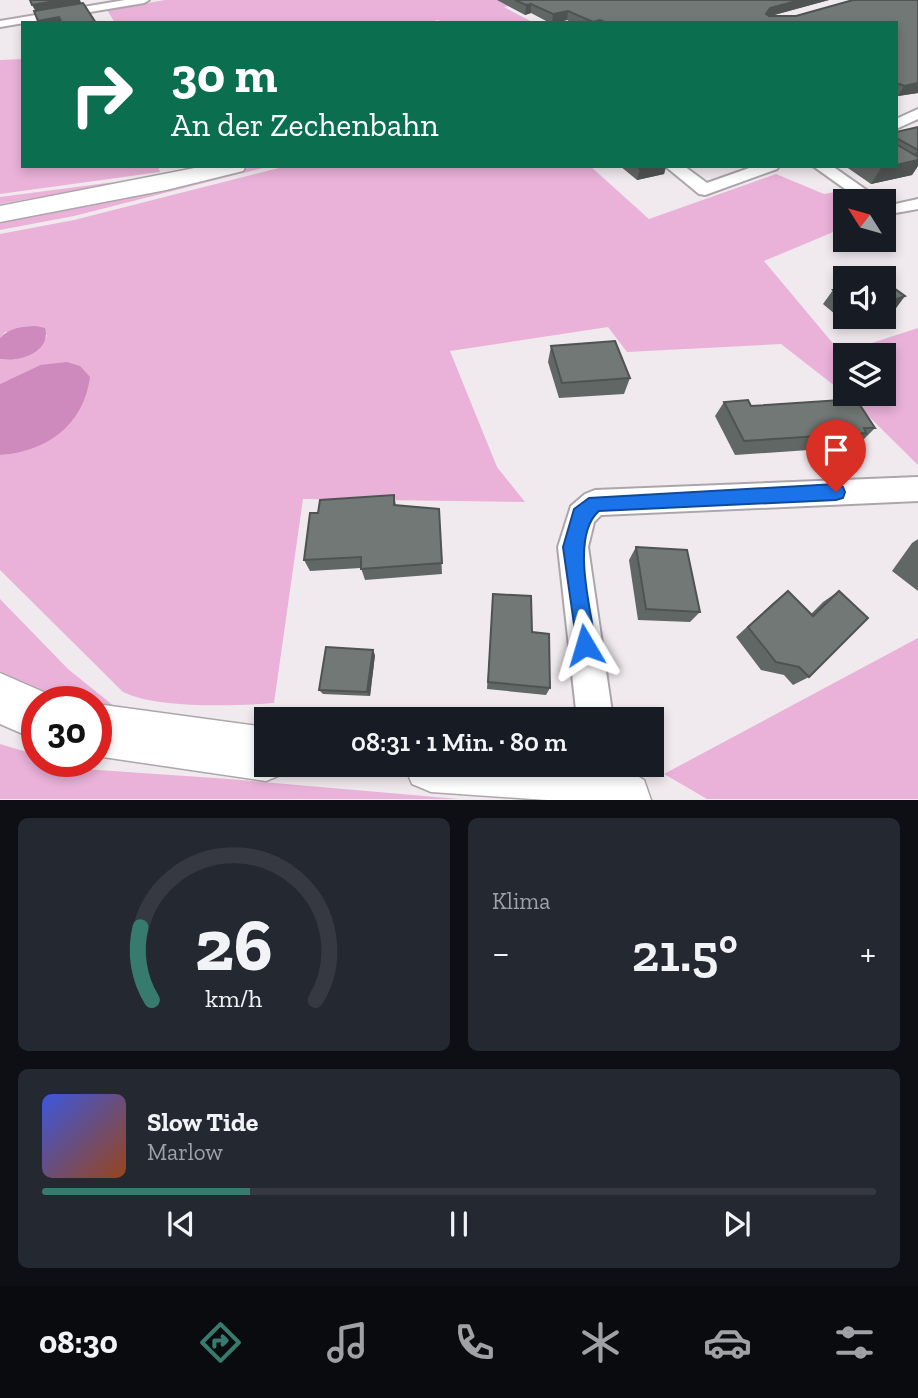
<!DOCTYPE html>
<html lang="de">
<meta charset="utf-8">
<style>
:root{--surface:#171b24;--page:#242831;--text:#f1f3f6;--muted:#9ea1a6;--line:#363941;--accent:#377a6e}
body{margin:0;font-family:"Zilla Slab",serif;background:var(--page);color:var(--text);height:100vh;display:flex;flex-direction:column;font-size:26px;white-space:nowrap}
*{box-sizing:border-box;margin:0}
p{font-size:23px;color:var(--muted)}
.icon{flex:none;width:38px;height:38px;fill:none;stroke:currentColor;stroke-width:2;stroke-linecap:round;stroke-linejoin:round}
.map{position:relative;height:800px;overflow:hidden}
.panel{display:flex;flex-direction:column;gap:18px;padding:18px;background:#0d0f14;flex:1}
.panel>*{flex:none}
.banner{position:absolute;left:21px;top:21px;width:877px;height:147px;border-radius:0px;box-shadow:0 4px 10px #0003;background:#0b6e4f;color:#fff;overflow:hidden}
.needle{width:46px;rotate:307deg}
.controls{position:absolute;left:833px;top:189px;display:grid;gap:14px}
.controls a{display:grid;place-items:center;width:63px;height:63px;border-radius:0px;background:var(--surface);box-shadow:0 4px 10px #0003;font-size:35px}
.speed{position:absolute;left:21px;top:686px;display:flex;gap:14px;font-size:35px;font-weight:700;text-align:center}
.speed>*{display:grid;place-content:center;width:91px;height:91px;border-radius:50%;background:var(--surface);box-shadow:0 4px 10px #0003;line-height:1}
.speed .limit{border:10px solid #d22;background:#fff;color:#111}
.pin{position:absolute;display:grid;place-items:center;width:60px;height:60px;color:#fff;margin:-72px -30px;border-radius:50% 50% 50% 0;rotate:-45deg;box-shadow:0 0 7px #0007}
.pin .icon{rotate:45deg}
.me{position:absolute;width:77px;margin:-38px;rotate:353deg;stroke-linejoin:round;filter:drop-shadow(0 0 5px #0008)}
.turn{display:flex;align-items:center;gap:24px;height:147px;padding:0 35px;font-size:32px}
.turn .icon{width:91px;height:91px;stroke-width:2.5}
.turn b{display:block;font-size:49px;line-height:60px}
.big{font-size:52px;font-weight:600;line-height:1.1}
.panel .card{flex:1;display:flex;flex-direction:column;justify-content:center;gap:10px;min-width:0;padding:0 24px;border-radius:10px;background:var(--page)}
.panel .dial{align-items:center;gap:0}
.dial svg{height:182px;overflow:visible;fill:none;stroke:var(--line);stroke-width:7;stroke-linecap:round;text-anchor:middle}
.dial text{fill:var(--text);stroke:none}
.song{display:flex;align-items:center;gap:21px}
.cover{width:84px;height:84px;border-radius:10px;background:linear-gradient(135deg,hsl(230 70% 55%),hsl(20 70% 35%))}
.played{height:7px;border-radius:4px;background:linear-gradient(90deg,var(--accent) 25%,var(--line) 25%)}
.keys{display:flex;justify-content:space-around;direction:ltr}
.heat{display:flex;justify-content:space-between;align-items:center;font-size:38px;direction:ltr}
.panel .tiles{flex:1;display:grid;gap:18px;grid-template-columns:1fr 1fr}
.card:last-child{grid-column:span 2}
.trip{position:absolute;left:254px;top:707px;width:410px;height:70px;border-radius:0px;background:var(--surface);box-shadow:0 4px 10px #0003;font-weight:600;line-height:70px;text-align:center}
.dock{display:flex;height:112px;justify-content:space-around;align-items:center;background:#090b0e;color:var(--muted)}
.dock .icon{width:49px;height:49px}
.dock .current{color:var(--accent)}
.dock b{font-size:32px;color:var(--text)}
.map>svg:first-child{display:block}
.green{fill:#eab2d9;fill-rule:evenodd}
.water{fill:#ce8abc}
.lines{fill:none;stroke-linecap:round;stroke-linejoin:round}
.minor-casing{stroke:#aca6aa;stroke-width:4}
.secondary-casing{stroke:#aca6aa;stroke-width:3}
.minor{fill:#fff;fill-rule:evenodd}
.secondary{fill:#fff;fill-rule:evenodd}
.wall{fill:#616765}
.shaded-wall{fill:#4f5453}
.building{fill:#717876;stroke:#4f5453;stroke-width:2}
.route{fill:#1a73e8;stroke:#114b97;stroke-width:2}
</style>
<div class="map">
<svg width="918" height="800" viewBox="0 0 918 800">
<rect width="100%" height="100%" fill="#f0eaee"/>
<g class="green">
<polygon points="165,0 535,0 504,7 534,23 443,23 438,20 427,23 115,23 107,10"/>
<polygon points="23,59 23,166 158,166 160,172 0,194 0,60"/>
<polygon points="199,166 212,166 0,204 0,197 145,178"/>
<polygon points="258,166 271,166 74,216 0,230 0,223"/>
<path d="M287,166H590L649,219L776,174L824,194L845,190L862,201H845V223L831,233L764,261L841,353L918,328V465L849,397L781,344L627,352L608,327L450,351L497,467L525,502L303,499L274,703C235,706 157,709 123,692L0,570V455L10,454L40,365L0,384V359C17,363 41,353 47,335L5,332L0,338V234L74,220ZM845,355H884V394H845Z"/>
<polygon points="0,599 68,669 120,711 96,713 96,702 48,702 0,684"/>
<polygon points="918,638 918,799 707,799 664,774"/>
<polygon points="0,744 37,755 37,761 57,761 84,769 229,779 459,799 0,799"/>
</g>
<g class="water">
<path d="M36,326L45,328C52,352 18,363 0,359V338C10,327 22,327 36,326Z"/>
<path d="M67,362L80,366L90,377C84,425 46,452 0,455V384L40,365Z"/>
</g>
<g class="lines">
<g class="minor-casing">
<g id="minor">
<polygon points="125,0 149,0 144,3 0,27 0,21"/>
<polygon points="918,109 918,119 896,129 896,119"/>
<polygon points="665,166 684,166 707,183 755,166 779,166 777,169 705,195 699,194"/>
<polygon points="813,166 832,166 882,201 862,201"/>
<polygon points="918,199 918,209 884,215 884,203 891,205"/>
<polygon points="918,477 918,501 601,515 594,522 588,547 613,719 577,719 558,547 571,506 585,494 595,490"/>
</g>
</g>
<g class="secondary-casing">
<g id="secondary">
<polygon points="205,166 246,166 243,171 166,190 0,222 0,206"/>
<polygon points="0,673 55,697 57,702 37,702 37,740 0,724"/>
<polygon points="96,704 266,727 266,765 288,765 285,773 266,781 96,756"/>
<polygon points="404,765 619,765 644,780 651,800 547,800 431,792 412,784"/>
</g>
</g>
<use href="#minor" class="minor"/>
<use href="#secondary" class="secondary"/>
</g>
<g class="wall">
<polygon points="497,0 829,0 771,16 796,16 853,0 918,0 918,93 898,96 896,96 896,23 572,23 567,20 557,23 550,23 531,13 525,15"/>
<polygon points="918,127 918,166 912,175 871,184 845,166 896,166 896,132"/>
<polygon points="620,166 666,166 664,174 637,180"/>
<polygon points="845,286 845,317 876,317 849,326 823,304 833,290"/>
<polygon points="551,346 630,378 624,394 559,398 548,362"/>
<polygon points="724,402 751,406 875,428 861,442 857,442 853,447 735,455 715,416"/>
<polygon points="394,495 396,505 439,509 442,574 365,580 361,568 310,571 304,560 318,513"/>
<polygon points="918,539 918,591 892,571 912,543"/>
<polygon points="636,547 700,612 690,622 638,620 629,560"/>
<polygon points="788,591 811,614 823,602 839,591 809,677 793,685 784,675 761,670 736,637 774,602"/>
<polygon points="493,594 550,688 546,695 487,689"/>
<polygon points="375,655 370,696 323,694 319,690"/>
</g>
<g class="shaded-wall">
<polygon points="61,0 80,0 82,5 36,12 32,5"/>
<polygon points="800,0 829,0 766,17 766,14 770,8"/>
<polygon points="531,4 531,13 525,15 526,5"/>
<polygon points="568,11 567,20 552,23 553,14"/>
<polygon points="59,17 62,23 39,23 38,21"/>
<polygon points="918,83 918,93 898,96 904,86"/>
<polygon points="918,150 918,166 912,175 871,184 881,168 896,166 896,165 910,162"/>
<polygon points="650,166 666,166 664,174 637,180 640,169"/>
<polygon points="905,296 894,311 884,314 884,304"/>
<polygon points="856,317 876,317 849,326"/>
<polygon points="373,650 375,655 370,696 367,692"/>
</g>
<g class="building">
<polygon points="30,0 61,0 32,5"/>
<polygon points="515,0 800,0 770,8 766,14 769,16 796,16 853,0 918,0 918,83 904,86 900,84 896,85 896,23 607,23 600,20 593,22 568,11 553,14 531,4 526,5"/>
<polygon points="83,3 96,23 62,23 59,17 38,21 34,11"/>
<polygon points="918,127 918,150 896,138 896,132"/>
<polygon points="896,144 918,157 918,160 896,165"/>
<polygon points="637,166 650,166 640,169"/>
<polygon points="884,281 905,296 884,304"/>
<polygon points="845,286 845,300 833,290"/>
<polygon points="615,341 630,378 562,383 551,346"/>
<polygon points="856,399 875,428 864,428 866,433 744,441 724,402 748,400 751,406"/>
<polygon points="394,495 394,505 439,509 442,563 361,569 361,557 304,560 310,513 318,513 320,500"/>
<polygon points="636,547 687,550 700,612 646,609"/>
<polygon points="788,591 813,616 839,591 868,618 809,677 799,667 776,662 748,627"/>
<polygon points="493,594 531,596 532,632 549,634 550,688 488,682"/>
<polygon points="326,647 373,650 367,692 319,690"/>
</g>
<path class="route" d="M836,484L843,487L845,492L843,498L836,500L599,511C570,536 591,610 596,645L593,652L585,655L578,652L563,547L574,509L589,498Z"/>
</svg>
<div class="controls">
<a><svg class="needle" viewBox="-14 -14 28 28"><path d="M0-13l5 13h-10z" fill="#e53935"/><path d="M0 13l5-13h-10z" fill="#9ea1a6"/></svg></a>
<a><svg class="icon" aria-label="sound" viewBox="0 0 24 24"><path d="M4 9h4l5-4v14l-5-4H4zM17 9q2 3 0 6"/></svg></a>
<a><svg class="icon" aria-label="layers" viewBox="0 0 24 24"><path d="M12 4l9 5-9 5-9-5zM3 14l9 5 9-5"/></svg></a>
</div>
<div class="speed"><div class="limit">30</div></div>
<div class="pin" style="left:836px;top:492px;background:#d93025"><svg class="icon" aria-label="arrive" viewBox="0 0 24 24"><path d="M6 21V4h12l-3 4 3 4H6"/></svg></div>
<svg class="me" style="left:585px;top:645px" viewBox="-20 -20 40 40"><path d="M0-17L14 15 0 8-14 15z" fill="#1a73e8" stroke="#fff" stroke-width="4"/></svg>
<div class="trip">08:31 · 1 Min. · 80 m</div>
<div class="banner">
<div class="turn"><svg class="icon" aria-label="right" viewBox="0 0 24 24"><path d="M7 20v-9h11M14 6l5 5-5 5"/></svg><div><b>30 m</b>An der Zechenbahn</div></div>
</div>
</div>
<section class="panel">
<div class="tiles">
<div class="card dial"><svg viewBox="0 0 100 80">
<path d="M14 69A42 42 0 1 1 86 69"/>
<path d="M14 69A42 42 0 0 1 9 37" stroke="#377a6e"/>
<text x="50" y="56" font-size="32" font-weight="700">26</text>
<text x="50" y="72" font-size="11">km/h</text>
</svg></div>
<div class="card"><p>Klima</p>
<div class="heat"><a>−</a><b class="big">21.5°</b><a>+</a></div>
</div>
<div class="card">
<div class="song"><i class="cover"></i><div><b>Slow Tide</b><p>Marlow</p></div></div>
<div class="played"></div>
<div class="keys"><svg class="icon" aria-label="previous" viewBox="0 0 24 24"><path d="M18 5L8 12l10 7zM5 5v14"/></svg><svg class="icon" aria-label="pause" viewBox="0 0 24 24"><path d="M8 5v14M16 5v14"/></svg><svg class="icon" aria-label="next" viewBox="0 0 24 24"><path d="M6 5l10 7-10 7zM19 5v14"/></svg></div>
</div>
</div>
</section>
<nav class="dock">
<b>08:30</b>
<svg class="icon current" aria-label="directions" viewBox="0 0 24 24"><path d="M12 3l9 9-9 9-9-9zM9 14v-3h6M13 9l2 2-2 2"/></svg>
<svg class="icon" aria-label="music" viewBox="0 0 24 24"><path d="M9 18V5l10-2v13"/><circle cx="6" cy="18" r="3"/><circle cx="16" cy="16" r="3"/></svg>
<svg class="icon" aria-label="phone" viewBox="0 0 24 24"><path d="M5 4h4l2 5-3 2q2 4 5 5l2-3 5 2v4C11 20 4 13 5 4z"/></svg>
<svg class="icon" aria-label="climate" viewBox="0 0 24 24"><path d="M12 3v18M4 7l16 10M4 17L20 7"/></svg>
<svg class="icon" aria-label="car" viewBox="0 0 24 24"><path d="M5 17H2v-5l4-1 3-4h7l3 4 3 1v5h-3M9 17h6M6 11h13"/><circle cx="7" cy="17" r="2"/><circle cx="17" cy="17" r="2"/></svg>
<svg class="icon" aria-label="filters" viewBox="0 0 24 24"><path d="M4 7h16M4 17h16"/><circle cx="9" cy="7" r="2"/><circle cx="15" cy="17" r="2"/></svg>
</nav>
